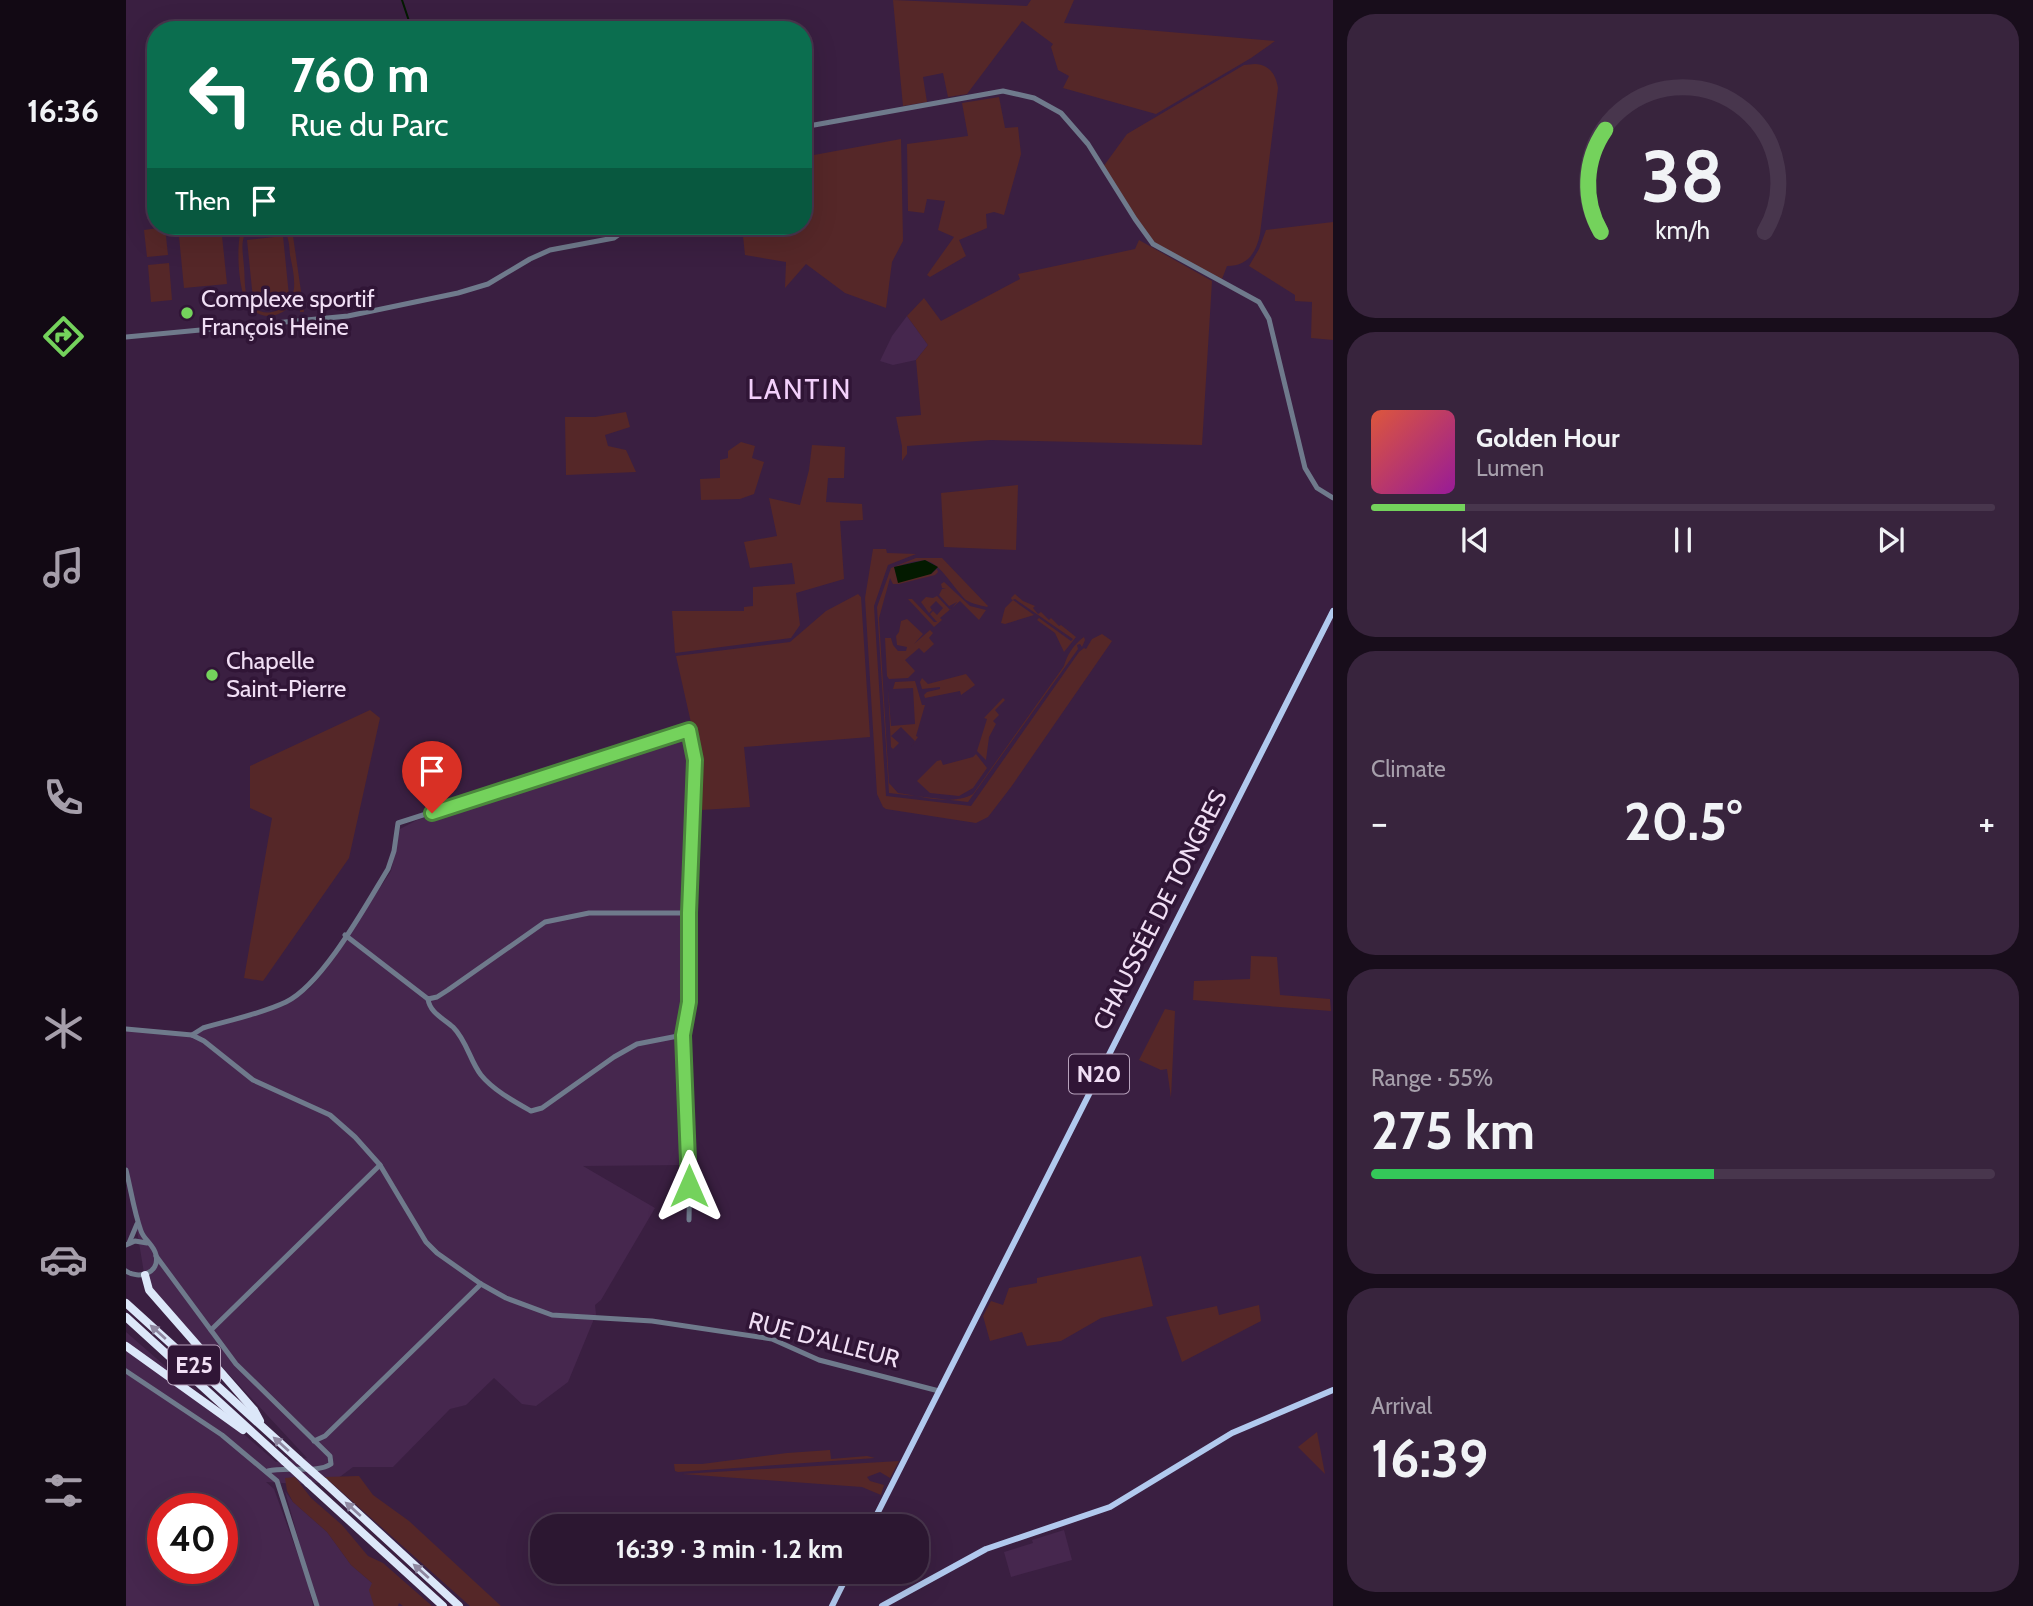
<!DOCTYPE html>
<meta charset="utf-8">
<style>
:root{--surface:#2c1731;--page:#38243d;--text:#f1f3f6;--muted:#a69fab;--line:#48364d;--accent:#74d25c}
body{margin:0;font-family:Cabin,sans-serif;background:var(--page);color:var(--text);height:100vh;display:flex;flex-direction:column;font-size:26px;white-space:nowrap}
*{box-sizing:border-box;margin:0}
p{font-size:23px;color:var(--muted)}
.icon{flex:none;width:38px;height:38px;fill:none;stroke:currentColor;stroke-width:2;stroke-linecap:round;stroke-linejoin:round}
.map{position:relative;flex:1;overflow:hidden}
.drawer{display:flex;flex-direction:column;gap:14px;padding:14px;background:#180d1b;width:700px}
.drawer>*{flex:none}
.guide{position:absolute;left:21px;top:21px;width:665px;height:214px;border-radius:28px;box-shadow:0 7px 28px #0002,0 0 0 2px var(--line);background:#0b6e4f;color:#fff;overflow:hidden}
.speed{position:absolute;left:21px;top:1493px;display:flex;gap:14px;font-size:35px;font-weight:700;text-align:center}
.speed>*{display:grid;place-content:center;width:91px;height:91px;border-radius:50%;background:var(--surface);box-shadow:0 7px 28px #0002,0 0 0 2px var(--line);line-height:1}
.speed .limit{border:10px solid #d22;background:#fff;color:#111}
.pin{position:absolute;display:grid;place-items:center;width:60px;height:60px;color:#fff;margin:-72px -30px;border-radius:50% 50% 50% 0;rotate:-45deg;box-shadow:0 0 7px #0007}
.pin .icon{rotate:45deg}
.me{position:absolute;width:77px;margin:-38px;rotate:0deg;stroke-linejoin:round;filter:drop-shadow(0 0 5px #0008)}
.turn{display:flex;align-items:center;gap:24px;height:147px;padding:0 28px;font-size:32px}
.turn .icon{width:91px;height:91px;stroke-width:2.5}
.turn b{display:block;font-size:49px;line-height:60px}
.then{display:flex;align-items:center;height:66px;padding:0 28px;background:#0003;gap:14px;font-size:26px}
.big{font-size:52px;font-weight:700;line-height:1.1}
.drawer .card{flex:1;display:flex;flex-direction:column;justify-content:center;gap:10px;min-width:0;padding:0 24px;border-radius:28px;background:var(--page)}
.drawer .dial{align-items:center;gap:0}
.dial svg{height:182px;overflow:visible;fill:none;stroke:var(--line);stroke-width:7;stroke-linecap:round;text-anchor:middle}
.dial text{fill:var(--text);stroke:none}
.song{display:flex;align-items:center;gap:21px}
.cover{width:84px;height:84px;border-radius:10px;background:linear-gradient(135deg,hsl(10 70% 55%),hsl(300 70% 35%))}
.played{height:7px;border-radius:4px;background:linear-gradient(90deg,var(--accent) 15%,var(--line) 15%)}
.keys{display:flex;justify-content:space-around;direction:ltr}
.heat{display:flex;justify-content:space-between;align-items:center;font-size:38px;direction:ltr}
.charge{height:10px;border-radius:5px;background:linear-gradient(90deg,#34c759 55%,var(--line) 0)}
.trip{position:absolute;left:404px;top:1514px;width:399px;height:70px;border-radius:28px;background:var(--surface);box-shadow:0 7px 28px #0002,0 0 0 2px var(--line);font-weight:700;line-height:70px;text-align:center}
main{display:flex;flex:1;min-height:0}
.dock{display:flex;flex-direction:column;width:126px;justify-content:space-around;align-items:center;background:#120914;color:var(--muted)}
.dock .icon{width:49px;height:49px}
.dock .active{color:var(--accent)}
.dock b{font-size:32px;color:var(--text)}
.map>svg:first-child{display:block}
.built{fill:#46274e;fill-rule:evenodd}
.green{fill:#552728}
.water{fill:#031a00}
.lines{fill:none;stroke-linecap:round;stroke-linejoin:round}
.stream{stroke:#031a00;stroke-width:2}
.minor{stroke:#6f7a8c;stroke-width:5}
.major{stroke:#b1c9ee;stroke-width:6}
.highway{stroke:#dce7f9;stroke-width:8}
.highway-bridge{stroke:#dce7f9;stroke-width:8}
.oneway{fill:#8f88a1}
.route-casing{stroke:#4b883c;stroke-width:18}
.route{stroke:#74d25c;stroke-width:12}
.poi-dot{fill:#74d25c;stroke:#301536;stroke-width:2.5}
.labels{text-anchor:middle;stroke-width:7;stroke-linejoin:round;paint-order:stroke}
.shield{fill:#301536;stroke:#b7a2bc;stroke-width:2}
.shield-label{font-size:23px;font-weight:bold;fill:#f1dff5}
.poi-label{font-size:24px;fill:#f1dff5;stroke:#301536;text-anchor:start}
.street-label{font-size:24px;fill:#f1dff5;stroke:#301536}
.quarter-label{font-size:28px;letter-spacing:2px;fill:#f3d0fb;stroke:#301536}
</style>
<main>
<nav class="dock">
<b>16:36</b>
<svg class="icon active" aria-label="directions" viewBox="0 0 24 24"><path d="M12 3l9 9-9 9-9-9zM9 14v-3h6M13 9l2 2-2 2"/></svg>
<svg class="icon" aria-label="music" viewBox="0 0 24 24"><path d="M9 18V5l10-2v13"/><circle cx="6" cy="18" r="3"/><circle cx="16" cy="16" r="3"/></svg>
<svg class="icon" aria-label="phone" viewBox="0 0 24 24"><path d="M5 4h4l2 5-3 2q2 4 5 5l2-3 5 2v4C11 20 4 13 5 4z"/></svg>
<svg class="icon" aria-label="climate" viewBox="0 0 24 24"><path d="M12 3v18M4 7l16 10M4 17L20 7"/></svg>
<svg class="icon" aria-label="car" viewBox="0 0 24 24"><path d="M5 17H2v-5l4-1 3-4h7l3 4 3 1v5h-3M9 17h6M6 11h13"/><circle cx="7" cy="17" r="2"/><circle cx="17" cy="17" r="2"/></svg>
<svg class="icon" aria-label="filters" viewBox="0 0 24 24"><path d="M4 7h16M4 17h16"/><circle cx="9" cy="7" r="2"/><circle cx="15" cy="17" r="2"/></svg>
</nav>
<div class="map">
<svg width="1207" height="1606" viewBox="0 0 1207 1606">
<rect width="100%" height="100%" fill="#3a1f41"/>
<g class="built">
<polygon points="781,316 802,345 790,360 767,365 754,361 766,336"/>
<path d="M561,736L568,762L559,1034L560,1165L457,1166L529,1208L475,1300L469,1305L470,1314L442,1382L410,1406L396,1404L368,1378L340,1405L324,1409L267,1467H227L207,1482L173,1484L140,1482L148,1489L181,1580L187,1606H0V1332L150,1462L181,1458L20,1285L0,1164V1030L54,1035L158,1006L184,988L200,969L265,871L274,829L291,820ZM37,1508H96V1568H37Z"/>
<polygon points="159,1491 167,1502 201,1532 225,1565 246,1583 249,1606 191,1606"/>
<polygon points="938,1530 946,1560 885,1577 878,1552 907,1543 906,1540"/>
</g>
<g class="green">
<polygon points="767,0 901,6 905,0 948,0 938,23 1149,41 1125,58 1030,114 937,88 943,76 932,70 925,47 927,44 896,21 841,94 822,97 817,73 797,77 801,102 777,106"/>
<path d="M1129,64C1144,65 1150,75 1152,88L1134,234C1130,253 1122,266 1101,266L1096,279L1032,245L1024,238L977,167L1001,134L1118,65Z"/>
<polygon points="873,97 879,128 892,127 895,154 878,215 868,212 860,214 861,228 833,240 840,256 804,277 801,275 828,237 812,230 819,201 801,199 798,213 782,211 781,144 842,136 836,103"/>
<polygon points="775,139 777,241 766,262 760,308 719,293 680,264 659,288 660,262 619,255 616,226 677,226 677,157"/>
<polygon points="1207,222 1207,340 1185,338 1186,302 1169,301 1169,295 1123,266 1133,249 1140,230"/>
<polygon points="52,226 95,226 101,284 58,288"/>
<path d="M117,226H124C113,238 117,252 118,267C119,277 118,290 122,299C133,324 166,311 168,288C169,277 166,265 164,255C163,243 163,234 154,226H160L167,236L178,312H174L172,293C165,314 138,326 122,305C112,292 109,239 117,226Z"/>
<polygon points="39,227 42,255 21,257 18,230"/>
<polygon points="157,236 163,296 127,299 121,240"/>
<polygon points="1013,240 1086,281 1076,445 865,440 781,446 781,454 776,461 776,446 770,417 795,415 790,360 802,345 781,316 798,298 815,321 894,279 892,274 1009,249"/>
<polygon points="43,263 46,300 25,302 22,265"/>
<polygon points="500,412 504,427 479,435 482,446 500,450 510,472 440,475 439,417 469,417"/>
<polygon points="615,442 629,446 626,458 638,462 628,494 614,499 575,500 574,479 594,478 594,460 602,458 602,451"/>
<polygon points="686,445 719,447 718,478 702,478 700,502 736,504 737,520 714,521 718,579 670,593 674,625 665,638 549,653 546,611 618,611 618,607 627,606 627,587 669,584 666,563 624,568 618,542 651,536 643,498 674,505 683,470"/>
<polygon points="892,485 890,550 818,547 815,493"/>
<polygon points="747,549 760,549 761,553 790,554 762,565 748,606 760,796 845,806 953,652 958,648 960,649 966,639 976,634 986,641 885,787 862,817 850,823 760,809 757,807 751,794 739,598"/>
<path d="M790,558H816L862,606L861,607C854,605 846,604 840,600C829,590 814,563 801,561C791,559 778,565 768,567L805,574L811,569L812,572L809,575L773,584H767L764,578L753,618L763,783L772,793C794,796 826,806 847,794L938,666C941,655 948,644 958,637L959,640L956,647L954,644L951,645L952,649L842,802L763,793L751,607L765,568Z"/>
<polygon points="818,582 844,606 860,610 853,620 834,601 814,618 816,620 808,627 782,599 786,599 808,622 811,622 804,614 807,611 811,615 817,608 810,601 804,607 806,610 803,613 795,602 800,597 807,598 811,596 824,610 831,602 823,606 813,595 816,589 820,589 816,588 815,584"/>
<polygon points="732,594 735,597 744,737 618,747 624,807 575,810 570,745 550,656 664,642 700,611"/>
<polygon points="889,594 897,601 909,606 907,608 912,614 915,612 923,620 925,618 933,626 935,625 950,637 938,652 929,633 911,620 913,618 945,641 947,639 889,599 886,600 885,598"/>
<polygon points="887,600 908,615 879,624 875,623 879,608"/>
<polygon points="781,619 797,634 788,644 804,630 807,633 803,638 808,644 798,653 793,648 779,660 789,671 782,678 763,679 761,676 759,638 765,638 767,645 772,651 780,651 781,647 771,645 770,636 773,632 775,621"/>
<polygon points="840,674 849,685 835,695 834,691 799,698 798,695 801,692 814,689 814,687 796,689 794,682 796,678 802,684"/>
<polygon points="769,682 789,681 796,705 799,705 790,736 792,737 785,747 789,741 775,727 765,736 773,743 767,749 765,747 762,688 765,726 789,724 787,688 767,689"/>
<polygon points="877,698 879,700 869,710 873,715 867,721 870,724 863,737 860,760 851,751 861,719 858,718"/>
<polygon points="244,710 254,718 223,858 137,981 118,978 146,818 124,808 124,766"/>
<polygon points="850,754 861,768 847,788 833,796 804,793 791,781 811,761 815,760 817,765 847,757"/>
<polygon points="1125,956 1151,957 1154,995 1204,999 1205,1011 1067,1000 1068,981 1124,979"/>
<polygon points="1039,1009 1049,1011 1045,1098 1041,1069 1035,1070 1013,1060"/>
<polygon points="1015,1256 1027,1306 975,1318 935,1341 901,1346 896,1332 864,1341 857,1316 865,1301 877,1305 883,1288 911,1283 911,1278"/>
<polygon points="1133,1305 1135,1321 1056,1362 1040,1317 1091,1306 1093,1315"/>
<polygon points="1191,1432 1199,1474 1172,1447"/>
<polygon points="704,1450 705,1459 741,1456 749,1458 552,1472 549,1471 548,1464 576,1464 661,1453"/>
<polygon points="773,1461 764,1478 754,1472 741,1477 744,1481 758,1485 755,1495 736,1487 556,1474"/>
<polygon points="233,1476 247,1495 283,1521 375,1606 344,1606 199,1477"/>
<polygon points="169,1477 185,1498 216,1525 242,1556 257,1563 306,1606 277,1606 273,1603 272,1606 248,1606 243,1590 246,1583 225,1565 201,1532 167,1502 161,1491 159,1478"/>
</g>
<polygon class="water" points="799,560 812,567 805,574 772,583 768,567"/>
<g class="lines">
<g class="stream">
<polyline points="276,0 286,30"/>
<polyline points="266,229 269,226"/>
</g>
<g class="minor">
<polyline points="677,127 877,91 908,98 935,113 962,144 1009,219 1027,244 1133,302 1143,319 1179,468 1191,488 1207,498"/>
<polyline points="0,337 222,316 332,293 362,284 404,259 424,250 488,238 505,226"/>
<polyline points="219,935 302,999 311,997 322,990 419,922 463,913 563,913"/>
<path d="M302,999C304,1013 317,1018 327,1027C341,1041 344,1061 355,1075C367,1090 389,1102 405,1111L416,1108L488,1057L511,1044L557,1035"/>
<polyline points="0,1029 66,1035 78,1041 127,1080 204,1115 229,1137 254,1165 300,1242 311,1253 355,1284 380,1298 426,1315 526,1321 646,1339 693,1360 813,1391"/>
<path d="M66,1035L77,1028C104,1020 135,1014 160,1002C197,984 240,905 262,869L268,851L272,823L563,730L569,760L563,913V1002L557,1035L564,1166L563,1220"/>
<path d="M0,1170C5,1190 8,1212 15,1231C18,1240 28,1245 30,1255C34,1273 13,1280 0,1271"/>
<polyline points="3,1243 11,1224"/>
<polyline points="0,1245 9,1241 21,1243"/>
<path d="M30,1256L110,1364L204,1456L205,1464C190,1474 161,1466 142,1471"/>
<polyline points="85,1330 254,1165"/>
<polyline points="0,1371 96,1435 151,1481 191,1606"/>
<polyline points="188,1441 199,1436 355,1284"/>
</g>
<g class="major">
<polyline points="745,1526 1207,611"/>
<polyline points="706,1606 723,1572"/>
<polyline points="756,1606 860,1549 984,1507 1106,1433 1207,1390"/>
</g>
<g class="highway">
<polyline points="19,1275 23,1290 128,1410 134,1421"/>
<polyline points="0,1303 173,1460"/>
<polyline points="0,1317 158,1461"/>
<polyline points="0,1346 117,1430"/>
<polyline points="198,1482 333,1606"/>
<polyline points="182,1483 317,1606"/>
</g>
<g class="highway-bridge">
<polyline points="173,1460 198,1482"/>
<polyline points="158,1461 182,1483"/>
</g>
</g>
<defs><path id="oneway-solid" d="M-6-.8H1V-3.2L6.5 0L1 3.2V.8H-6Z" transform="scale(1.75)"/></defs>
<g class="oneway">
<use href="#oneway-solid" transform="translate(32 1332) rotate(-138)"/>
<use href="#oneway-solid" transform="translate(155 1444) rotate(-138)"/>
<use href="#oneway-solid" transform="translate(227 1509) rotate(-138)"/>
<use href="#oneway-solid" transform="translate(295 1571) rotate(-138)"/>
</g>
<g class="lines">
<g class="route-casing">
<polyline id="route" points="306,813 563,730 569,760 563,913 563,1002 557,1035 563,1186"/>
</g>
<use href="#route" class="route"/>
</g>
<g class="poi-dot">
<circle cx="61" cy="313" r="7"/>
<circle cx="86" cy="675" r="7"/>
</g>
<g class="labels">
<g class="shield">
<rect x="943" y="1054.5" width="60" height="39" rx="5"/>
<rect x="42" y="1345.5" width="52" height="39" rx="5"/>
</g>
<g class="shield-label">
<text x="973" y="1082">N20</text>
<text x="68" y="1373">E25</text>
</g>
<g class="poi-label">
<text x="75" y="307">Complexe sportif<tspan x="75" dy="28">François Heine</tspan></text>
<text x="100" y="669">Chapelle<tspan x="100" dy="28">Saint-Pierre</tspan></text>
</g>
<g class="street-label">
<text transform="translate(1034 910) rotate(-63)" y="8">CHAUSSÉE DE TONGRES</text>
<text transform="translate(698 1340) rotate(15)" y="8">RUE D'ALLEUR</text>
</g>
<g class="quarter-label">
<text x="674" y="399">LANTIN</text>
</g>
</g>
</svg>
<div class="speed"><div class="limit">40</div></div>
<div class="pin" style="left:306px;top:813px;background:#d93025"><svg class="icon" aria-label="arrive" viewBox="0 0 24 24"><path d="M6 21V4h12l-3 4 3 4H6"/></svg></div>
<svg class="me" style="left:563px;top:1186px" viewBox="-20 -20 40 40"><path d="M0-17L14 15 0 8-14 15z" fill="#74d25c" stroke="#fff" stroke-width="4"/></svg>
<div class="trip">16:39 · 3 min · 1.2 km</div>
<div class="guide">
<div class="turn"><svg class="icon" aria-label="left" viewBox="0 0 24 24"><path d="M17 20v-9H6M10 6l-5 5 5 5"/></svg><div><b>760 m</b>Rue du Parc</div></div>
<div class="then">Then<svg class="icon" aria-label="arrive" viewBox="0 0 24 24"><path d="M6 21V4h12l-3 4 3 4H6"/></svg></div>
</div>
</div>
<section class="drawer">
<div class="card dial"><svg viewBox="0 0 100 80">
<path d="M14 69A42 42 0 1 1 86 69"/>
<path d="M14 69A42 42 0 0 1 16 24" stroke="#74d25c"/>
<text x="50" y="56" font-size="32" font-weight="700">38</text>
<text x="50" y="72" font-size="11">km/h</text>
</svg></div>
<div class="card">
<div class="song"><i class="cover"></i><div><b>Golden Hour</b><p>Lumen</p></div></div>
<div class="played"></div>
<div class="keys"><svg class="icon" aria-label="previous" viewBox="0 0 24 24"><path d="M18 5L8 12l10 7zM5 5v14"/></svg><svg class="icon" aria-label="pause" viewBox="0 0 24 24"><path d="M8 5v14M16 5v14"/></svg><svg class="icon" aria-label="next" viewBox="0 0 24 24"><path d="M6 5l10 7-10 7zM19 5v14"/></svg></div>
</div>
<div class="card"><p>Climate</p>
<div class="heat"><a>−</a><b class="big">20.5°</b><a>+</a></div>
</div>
<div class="card"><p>Range · 55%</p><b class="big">275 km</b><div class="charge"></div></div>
<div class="card"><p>Arrival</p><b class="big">16:39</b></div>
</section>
</main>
